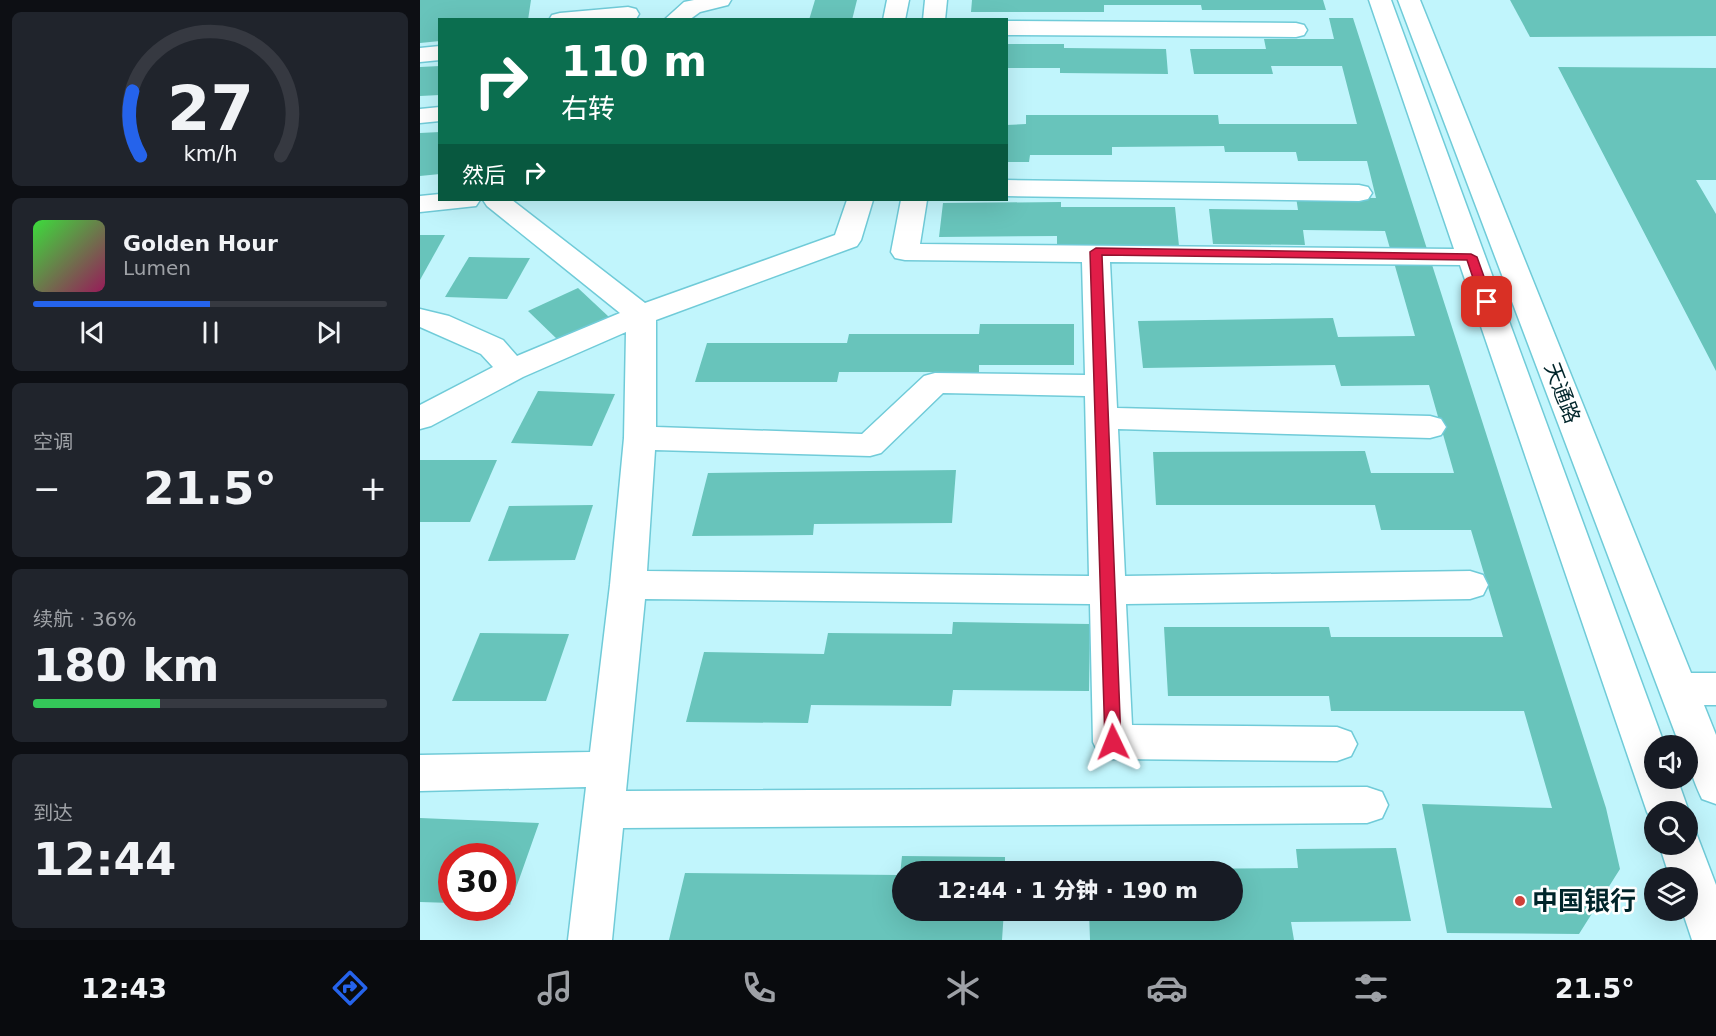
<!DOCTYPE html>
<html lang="zh">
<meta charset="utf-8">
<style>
:root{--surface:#171b24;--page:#20242c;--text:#f1f3f6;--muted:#9ea1a6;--line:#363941;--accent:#2563eb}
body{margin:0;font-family:"DejaVu Sans","Noto Sans SC",sans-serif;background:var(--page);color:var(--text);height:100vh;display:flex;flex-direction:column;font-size:22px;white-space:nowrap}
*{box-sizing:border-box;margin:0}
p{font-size:20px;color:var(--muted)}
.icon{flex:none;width:33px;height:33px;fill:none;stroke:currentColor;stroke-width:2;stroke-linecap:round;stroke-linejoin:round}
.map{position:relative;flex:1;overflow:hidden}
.details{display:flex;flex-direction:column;gap:12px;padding:12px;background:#0d0f14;width:420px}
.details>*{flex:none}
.guide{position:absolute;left:18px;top:18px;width:570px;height:183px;border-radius:0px;box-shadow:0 6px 24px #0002;background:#0b6e4f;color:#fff;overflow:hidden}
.fabs{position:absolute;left:1224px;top:735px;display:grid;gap:12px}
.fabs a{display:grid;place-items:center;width:54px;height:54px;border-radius:50%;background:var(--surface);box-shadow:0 6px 24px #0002;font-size:30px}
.speed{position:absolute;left:18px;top:843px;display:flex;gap:12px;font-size:30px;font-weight:700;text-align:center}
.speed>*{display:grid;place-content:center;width:78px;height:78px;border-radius:50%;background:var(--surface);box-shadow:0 6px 24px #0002;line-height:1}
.speed .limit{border:9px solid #d22;background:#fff;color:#111}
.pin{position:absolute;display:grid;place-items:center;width:51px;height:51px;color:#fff;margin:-26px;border-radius:12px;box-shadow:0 3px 9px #0006}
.me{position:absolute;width:66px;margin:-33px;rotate:358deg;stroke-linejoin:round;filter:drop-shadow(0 0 4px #0008)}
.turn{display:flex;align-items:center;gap:21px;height:126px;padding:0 24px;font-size:27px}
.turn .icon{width:78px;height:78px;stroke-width:2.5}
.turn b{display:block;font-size:42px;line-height:51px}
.then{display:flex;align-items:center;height:57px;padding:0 24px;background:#0003;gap:12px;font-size:22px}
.big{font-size:45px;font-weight:800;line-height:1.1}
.details .widget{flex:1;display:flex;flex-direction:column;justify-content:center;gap:9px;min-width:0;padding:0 21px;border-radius:9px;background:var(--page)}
.details .dial{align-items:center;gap:0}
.dial svg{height:156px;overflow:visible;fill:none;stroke:var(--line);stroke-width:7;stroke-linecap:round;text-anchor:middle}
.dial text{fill:var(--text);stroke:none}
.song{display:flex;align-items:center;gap:18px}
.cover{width:72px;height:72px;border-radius:9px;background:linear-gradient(135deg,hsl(120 70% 55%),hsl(330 70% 35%))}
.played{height:6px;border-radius:3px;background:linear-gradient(90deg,var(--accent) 50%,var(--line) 50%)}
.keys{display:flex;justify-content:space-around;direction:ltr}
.heat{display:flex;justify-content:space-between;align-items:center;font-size:33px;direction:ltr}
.charge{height:9px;border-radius:4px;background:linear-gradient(90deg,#34c759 36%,var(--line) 0)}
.trip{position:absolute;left:472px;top:861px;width:351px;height:60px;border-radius:30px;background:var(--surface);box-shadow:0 6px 24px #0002;font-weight:800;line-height:60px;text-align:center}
.dock{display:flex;height:96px;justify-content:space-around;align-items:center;background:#090b0e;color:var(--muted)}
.dock .icon{width:42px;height:42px}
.dock .current{color:var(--accent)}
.dock b{font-size:27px;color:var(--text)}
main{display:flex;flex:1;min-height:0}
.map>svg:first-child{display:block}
.building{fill:#68c4bb}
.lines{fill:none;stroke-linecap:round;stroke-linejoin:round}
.minor-casing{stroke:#70cbd8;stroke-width:3}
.minor{fill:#fff;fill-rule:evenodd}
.route{fill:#e11d48;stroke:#92132f;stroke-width:1.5}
.poi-dot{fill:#cf413a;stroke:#fff;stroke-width:2}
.labels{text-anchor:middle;stroke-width:5;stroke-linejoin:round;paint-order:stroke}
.street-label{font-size:21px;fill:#00252a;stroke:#fff}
.near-poi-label{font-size:26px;font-weight:bold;fill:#00252a;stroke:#fff;text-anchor:start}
</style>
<main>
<section class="details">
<div class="widget dial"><svg viewBox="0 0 100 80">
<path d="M14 69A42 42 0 1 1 86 69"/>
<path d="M14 69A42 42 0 0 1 10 36" stroke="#2563eb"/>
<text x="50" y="56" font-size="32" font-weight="700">27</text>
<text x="50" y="72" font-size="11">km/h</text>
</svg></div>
<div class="widget">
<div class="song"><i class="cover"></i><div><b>Golden Hour</b><p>Lumen</p></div></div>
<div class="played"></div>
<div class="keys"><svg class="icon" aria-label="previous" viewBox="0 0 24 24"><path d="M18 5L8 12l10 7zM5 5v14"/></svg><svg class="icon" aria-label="pause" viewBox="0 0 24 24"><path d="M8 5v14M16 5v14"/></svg><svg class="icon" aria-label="next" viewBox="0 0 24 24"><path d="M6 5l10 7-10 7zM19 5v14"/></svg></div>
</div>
<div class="widget"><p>空调</p>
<div class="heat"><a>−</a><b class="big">21.5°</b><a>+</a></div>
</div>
<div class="widget"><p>续航 · 36%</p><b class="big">180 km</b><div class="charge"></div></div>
<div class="widget"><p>到达</p><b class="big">12:44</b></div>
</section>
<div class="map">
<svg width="1296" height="940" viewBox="0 0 1296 940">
<rect width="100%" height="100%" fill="#c1f5fc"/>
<g class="building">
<polygon points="0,0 111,0 108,20 20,20 20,41 0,43"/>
<polygon points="395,0 437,0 432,20 389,20"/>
<polygon points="552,0 903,0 906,10 782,10 781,5 684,5 684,12 551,12"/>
<polygon points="1090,0 1296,0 1296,36 1110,37"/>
<polygon points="909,18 933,18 1186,808 1200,869 1159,934 1027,933 1002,804 1132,808 1104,711 911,711 909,696 748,696 744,627 909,627 911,637 1083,637 1051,530 961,530 955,505 736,505 733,452 945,451 951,473 1034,473 1009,385 921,386 915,365 723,368 718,321 913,318 918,337 995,336 965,231 883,230 885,245 793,244 789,209 878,210 876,197 956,198 947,161 878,161 876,152 805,152 804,146 692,147 692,155 610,155 609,162 586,162 586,125 606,124 606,115 798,115 799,124 937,124 922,66 851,66 853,74 774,74 770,49 846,49 844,39 914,39"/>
<polygon points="586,44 644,44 644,48 746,49 748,74 640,73 640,68 586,68"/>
<polygon points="20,66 20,95 0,96 0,67"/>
<polygon points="1138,67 1296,68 1296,180 1276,180 1296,214 1296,371"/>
<polygon points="20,132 20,174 0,176 0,133"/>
<polygon points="641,202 641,207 755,207 759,246 637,246 637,236 519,237 523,203"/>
<polygon points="0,235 25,235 0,280"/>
<polygon points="49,257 110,258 87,299 25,297"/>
<polygon points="158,288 189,317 138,340 108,311"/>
<polygon points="560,324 654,324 654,365 559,365 559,372 419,372 417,382 275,382 287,343 427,343 429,334 559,334"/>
<polygon points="118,391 195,394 172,446 91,443"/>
<polygon points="0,460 77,460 50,522 0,522"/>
<polygon points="536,470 532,523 394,524 393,535 272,536 288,473"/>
<polygon points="173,505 155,560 68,561 89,506"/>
<polygon points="533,622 670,624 669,691 533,690 531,706 391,705 388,723 266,722 284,652 404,654 408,633 532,634"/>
<polygon points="60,633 149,634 126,701 32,701"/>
<polygon points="0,818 119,823 90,905 82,905 82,856 32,856 32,903 0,902"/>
<polygon points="976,848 991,921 871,922 874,940 670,940 669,910 813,910 813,872 747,872 747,869 878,868 876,849"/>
<polygon points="482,856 585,857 585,872 483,872 483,910 584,910 582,940 249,940 265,873 480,875"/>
</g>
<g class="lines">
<g class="minor-casing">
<g id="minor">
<polygon points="274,0 311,0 308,5 280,12 269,20 244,20 264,2"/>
<polygon points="467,0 489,0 485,20 463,20"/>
<polygon points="505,0 527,0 525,20 503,20"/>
<path d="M949,0H971L1245,746H1234V778H1257L1269,812L1268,815V812H1234V825L1227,812L1040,265L690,262L697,408L1010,416L1021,419L1026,427L1021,435L1010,438L698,429L705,576L1050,571L1063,575L1068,585L1063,595L1050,599L706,604L712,725L917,727L931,732L937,744L931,756L917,761L693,759L679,754L673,742L670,604L225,599L206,791L947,787L962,792L968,805L962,818L947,823L203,828L192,940H148L166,787L0,791V755L170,752L190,585L204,438L206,332L103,377L11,426L0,429V405L73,367L61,354L0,327V309L29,316L83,340L97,356L200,313L67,206L63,200H92L225,303L415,235L427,200H453L441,240L437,246L236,320V427L442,434L504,376L515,373L665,375L662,262L485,260L475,258L471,252L481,200H507L500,244L1034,249ZM523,393L665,396L669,576L227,571L235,450L450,456L461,453Z"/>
<path d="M978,0H1000L1271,673H1296V705H1284L1296,735V804L1282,799C1273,780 1268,766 1268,746H1260Z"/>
<polygon points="208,7 216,9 219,14 216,19 129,20 132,15 140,13"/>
<polygon points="586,21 876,23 884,25 887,30 884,35 876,37 586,35"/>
<polygon points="20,46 20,60 0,62 0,48"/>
<polygon points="20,107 20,121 0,123 0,109"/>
<polygon points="586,180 939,185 948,187 952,193 948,199 939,201 586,196"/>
<polygon points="20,194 20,200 60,200 56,206 0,212 0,196"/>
<polygon points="1268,828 1275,830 1296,885 1296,940 1272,940 1262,910 1268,910 1268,878 1250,878 1239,844 1268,844"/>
</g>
</g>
<use href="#minor" class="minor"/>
</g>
<polygon class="route" points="676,248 1051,254 1057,257 1073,302 1067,305 1061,302 1047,260 682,255 701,742 699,747 693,749 687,747 685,742 670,252"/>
<circle class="poi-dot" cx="1100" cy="901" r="6"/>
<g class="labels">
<g class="street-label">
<text transform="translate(1142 393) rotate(69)" y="7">天通路</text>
</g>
<g class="near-poi-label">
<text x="1112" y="910">中国银行</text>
</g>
</g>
</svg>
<div class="fabs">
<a><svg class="icon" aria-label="sound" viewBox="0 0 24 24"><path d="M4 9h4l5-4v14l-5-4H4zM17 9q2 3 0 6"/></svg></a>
<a><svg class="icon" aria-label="search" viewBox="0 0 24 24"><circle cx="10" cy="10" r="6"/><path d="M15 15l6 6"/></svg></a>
<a><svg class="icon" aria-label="layers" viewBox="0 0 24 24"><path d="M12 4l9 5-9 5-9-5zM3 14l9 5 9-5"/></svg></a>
</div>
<div class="speed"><div class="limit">30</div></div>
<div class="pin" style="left:1067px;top:302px;background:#d93025"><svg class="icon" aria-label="arrive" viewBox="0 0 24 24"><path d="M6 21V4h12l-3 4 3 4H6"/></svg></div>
<svg class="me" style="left:693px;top:742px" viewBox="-20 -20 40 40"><path d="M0-17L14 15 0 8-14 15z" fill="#e11d48" stroke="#fff" stroke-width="4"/></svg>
<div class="trip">12:44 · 1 分钟 · 190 m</div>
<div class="guide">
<div class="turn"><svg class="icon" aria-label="right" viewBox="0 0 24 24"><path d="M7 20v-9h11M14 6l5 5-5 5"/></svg><div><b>110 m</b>右转</div></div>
<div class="then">然后<svg class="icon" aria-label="right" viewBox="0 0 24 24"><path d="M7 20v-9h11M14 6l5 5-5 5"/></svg></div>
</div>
</div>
</main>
<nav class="dock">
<b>12:43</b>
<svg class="icon current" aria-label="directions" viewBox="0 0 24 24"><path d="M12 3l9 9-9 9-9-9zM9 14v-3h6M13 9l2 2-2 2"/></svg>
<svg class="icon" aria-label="music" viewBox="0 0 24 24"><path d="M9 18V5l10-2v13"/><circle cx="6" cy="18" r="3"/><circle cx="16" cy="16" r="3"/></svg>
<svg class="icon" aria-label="phone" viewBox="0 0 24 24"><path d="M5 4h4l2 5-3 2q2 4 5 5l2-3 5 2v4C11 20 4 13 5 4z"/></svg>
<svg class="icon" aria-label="climate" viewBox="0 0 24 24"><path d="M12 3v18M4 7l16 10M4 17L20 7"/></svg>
<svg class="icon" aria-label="car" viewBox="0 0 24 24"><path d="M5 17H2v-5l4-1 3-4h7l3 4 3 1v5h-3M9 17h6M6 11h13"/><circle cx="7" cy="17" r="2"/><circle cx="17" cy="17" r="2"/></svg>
<svg class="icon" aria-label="filters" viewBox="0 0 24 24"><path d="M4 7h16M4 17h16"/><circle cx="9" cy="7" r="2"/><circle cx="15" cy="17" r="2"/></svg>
<b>21.5°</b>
</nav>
